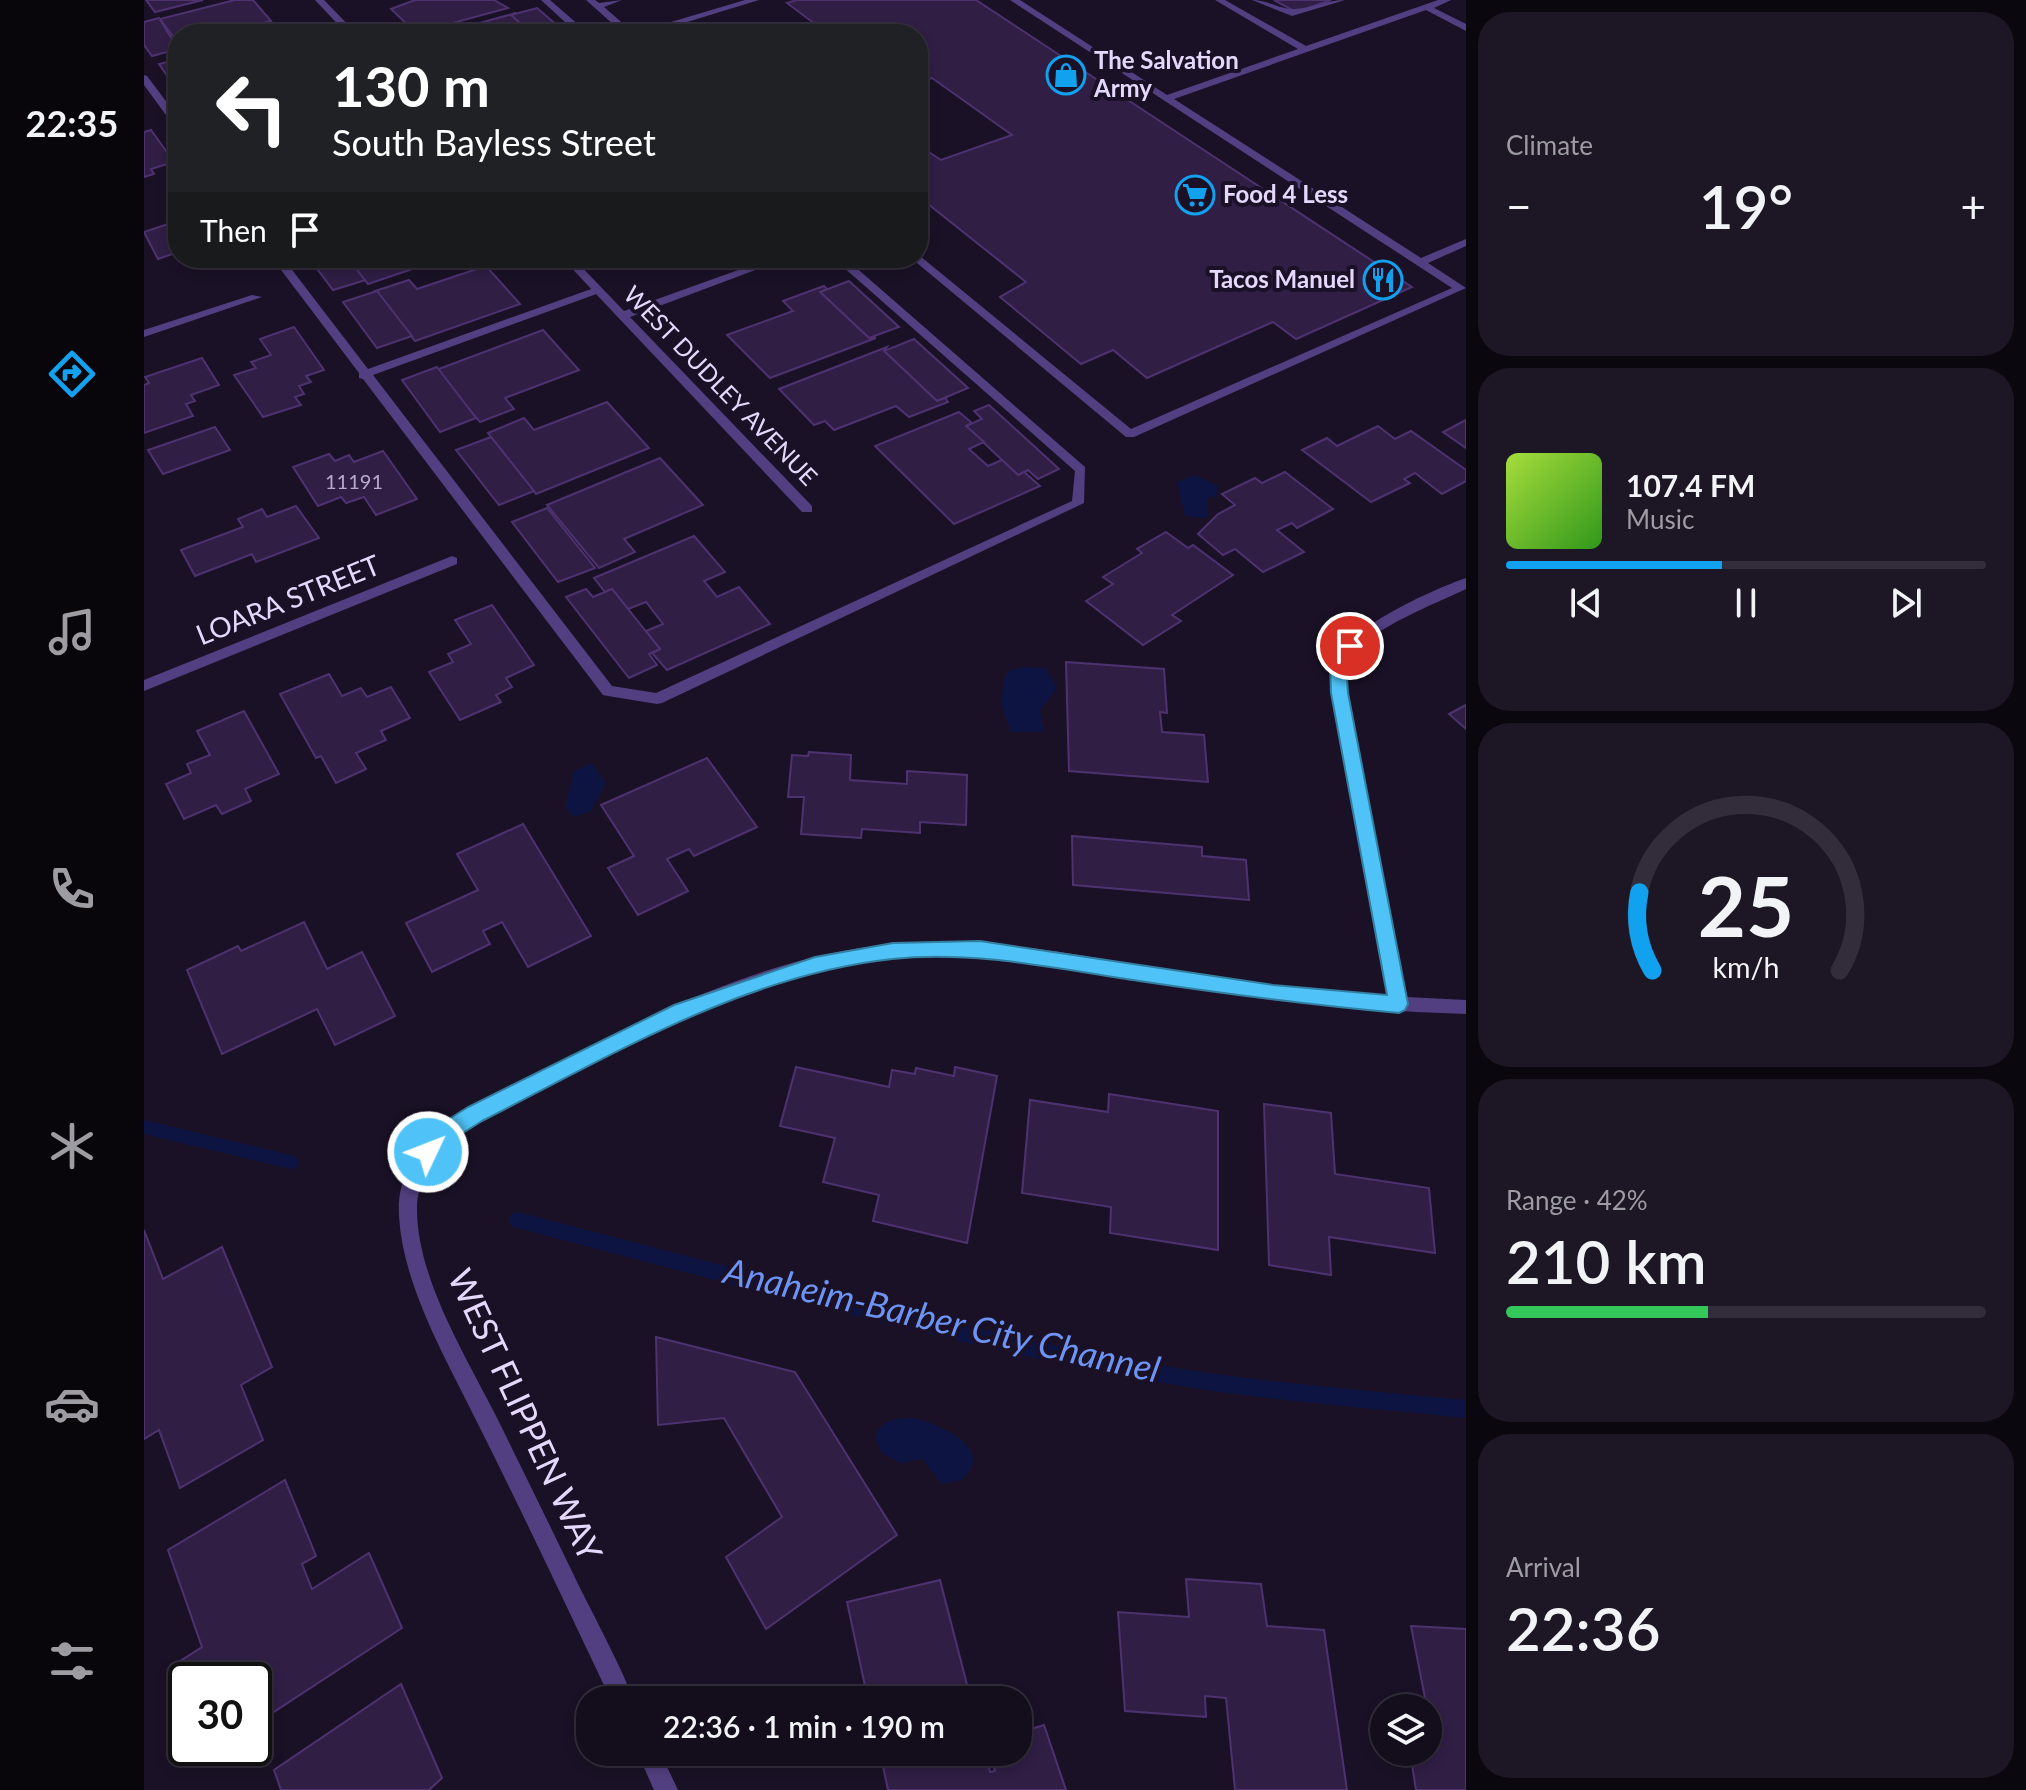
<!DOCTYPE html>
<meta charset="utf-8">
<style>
:root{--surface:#140d1c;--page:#1d1625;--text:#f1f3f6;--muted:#9d9ca3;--line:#332d3b;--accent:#11a1ef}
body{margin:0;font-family:Lato,sans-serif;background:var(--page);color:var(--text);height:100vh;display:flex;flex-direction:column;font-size:30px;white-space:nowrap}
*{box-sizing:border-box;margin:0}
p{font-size:26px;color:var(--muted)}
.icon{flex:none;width:44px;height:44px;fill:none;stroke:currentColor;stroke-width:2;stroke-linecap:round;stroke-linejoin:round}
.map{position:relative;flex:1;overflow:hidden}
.sheet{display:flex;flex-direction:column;gap:12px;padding:12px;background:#0b070f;width:560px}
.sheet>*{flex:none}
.hud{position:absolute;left:24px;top:24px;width:760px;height:244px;border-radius:32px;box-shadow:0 4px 12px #0003,0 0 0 2px var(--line);background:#202124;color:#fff;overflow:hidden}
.fabs{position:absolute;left:1226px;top:1694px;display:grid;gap:16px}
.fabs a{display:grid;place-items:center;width:72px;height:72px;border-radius:50%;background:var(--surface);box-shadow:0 4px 12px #0003,0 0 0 2px var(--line);font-size:40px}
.speed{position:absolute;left:24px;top:1662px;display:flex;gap:16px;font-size:40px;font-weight:700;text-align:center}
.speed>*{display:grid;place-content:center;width:104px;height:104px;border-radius:50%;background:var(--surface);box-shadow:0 4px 12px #0003,0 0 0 2px var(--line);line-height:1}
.speed .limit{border:4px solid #111;border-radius:12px;background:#fff;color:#111}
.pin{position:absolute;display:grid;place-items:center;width:68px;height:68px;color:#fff;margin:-34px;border:4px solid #fff;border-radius:50%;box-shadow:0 2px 8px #0007}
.me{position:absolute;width:88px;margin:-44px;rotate:47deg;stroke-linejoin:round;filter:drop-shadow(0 0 6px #0008)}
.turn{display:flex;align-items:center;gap:28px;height:168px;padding:0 32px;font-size:36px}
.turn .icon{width:104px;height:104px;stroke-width:2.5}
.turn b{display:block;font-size:56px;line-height:68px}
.then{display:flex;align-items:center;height:76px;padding:0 32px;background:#0003;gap:16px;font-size:30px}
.big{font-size:60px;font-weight:600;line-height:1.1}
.sheet .card{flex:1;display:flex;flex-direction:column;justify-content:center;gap:12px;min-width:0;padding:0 28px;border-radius:32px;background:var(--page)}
.sheet .dial{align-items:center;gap:0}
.dial svg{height:208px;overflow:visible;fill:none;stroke:var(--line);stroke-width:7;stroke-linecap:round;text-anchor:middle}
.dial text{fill:var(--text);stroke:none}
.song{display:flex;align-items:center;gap:24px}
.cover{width:96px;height:96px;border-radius:12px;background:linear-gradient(135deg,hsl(80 70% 55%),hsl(110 70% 35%))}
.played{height:8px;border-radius:4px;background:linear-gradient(90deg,var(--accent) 45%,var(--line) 45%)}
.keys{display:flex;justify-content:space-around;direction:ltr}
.heat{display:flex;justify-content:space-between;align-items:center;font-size:44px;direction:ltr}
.charge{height:12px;border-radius:6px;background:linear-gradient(90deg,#34c759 42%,var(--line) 0)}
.trip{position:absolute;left:432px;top:1686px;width:456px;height:80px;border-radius:32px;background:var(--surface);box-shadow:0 4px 12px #0003,0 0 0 2px var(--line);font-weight:600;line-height:80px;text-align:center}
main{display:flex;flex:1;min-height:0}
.tabs{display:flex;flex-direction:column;width:144px;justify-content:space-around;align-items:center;background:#08050b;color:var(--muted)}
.tabs .icon{width:56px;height:56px}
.tabs .selected{color:var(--accent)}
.tabs b{font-size:36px;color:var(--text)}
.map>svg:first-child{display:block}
.water{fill:#0e1442}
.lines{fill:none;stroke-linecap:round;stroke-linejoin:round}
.stream{fill:#0e1442;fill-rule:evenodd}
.building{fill:#301e45;stroke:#4e3270;stroke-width:2}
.service{fill:#523f81;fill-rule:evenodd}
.minor{fill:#523f81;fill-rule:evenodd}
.route{fill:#4fc3f7;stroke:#337fa1;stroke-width:2}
.labels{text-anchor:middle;stroke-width:8;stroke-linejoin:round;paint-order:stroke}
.far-number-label{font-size:20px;fill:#b8aace}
.far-poi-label{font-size:24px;font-weight:bold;fill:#e5d8fc;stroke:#1a1126;text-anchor:start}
.far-street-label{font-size:24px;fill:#e5d8fc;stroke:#1a1126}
.street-label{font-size:28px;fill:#e5d8fc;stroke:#1a1126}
.near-street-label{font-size:34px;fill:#e5d8fc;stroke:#1a1126}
.near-water-label{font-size:36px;font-style:italic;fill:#6d94f5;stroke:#1a1126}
</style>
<main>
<nav class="tabs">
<b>22:35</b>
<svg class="icon selected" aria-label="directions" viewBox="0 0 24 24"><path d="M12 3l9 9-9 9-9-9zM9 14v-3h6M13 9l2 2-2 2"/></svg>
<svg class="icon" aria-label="music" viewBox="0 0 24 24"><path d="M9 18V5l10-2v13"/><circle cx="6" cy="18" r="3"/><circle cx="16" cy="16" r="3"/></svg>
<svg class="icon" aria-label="phone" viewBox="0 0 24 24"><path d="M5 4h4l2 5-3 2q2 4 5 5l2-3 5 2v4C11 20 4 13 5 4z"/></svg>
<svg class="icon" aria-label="climate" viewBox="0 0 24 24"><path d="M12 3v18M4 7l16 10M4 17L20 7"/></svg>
<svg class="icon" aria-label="car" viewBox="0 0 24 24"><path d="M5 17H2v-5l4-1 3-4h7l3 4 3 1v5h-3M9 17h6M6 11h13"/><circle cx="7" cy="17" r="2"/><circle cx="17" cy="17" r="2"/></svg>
<svg class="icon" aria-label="filters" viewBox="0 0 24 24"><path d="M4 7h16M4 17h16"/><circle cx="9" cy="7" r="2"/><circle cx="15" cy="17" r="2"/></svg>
</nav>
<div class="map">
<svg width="1322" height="1790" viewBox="0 0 1322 1790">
<rect width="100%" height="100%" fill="#1a1126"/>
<g class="water">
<polygon points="1052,475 1074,486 1072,496 1063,498 1063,518 1041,516 1033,482"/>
<polygon points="881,667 902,668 913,688 896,711 900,732 867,732 857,704 861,676 867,670"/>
<polygon points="448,763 462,783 447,811 431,817 421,808 430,771"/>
<path d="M771,1418C795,1425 855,1449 817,1480L797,1484L779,1459L756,1463L738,1453L731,1438C737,1418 753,1418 771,1418Z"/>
</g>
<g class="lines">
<g class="stream">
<polygon points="0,1120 147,1155 153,1157 155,1162 153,1167 147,1169 0,1134"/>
<path d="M373,1212C582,1265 791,1325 1003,1363C1108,1382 1216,1390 1322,1400V1418C1216,1407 1108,1400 1003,1380C791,1342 582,1282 373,1228L367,1226L365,1220L367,1214Z"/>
</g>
</g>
<g class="building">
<polygon points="2,0 59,0 11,12"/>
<polygon points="91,0 109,0 127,21 76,34 34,34 34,43 16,19"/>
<polygon points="350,0 364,8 272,33 247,9 271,0"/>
<polygon points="653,0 832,0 1268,287 1152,339 1129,322 1003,378 969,350 937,364 856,297 882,282 774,196 774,145 797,160 868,135 788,78 774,82 774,34 701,34 710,31 704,27 683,33 643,3"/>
<polygon points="1130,0 1187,0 1152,12"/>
<polygon points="393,8 423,34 388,34 367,15"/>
<polygon points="372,13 367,15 388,34 296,34"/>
<polygon points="15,18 34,49 8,56 0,45 0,22"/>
<polygon points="34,59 34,91 15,64"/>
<polygon points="7,130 30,162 7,169 10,174 0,177 0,132"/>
<polygon points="27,223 34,225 34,252 14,259 0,232"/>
<polygon points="165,258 206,258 222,280 189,290"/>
<polygon points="204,258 301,258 224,284"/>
<polygon points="342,266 376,304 271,341 231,291 265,280 273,289"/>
<polygon points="705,281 755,327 725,338 676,292"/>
<polygon points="680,286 683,289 676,292 725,338 732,338 626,378 583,335 649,311 639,301"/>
<polygon points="233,291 268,336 233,348 199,302"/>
<polygon points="150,327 180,370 162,376 167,382 155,386 160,394 151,397 157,405 119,417 90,375 112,368 107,362 127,355 116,339"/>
<polygon points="399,330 435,370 361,398 370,409 336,422 292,370"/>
<polygon points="770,339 824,388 793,401 740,351"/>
<polygon points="743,347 740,351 793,401 801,398 804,402 765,417 752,406 690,430 681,421 670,425 635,389"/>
<polygon points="58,358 75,385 47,395 51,401 42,404 49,416 0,433 0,385 5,383 1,377"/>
<polygon points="293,367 332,418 296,432 258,380"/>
<polygon points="463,402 505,448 392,494 344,433 380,418 390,430"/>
<polygon points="845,405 915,469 894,479 884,470 874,475 822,426 838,419 830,411"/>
<polygon points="815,412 828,423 822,426 840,442 825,449 844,466 858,460 874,475 880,472 896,486 810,524 731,446"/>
<polygon points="1322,420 1322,448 1299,432"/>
<polygon points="1234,426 1251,439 1267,431 1322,470 1322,481 1298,494 1271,473 1260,479 1266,483 1227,502 1158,450 1183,438 1193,446"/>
<polygon points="71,427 86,450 19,474 4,450"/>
<polygon points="347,437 390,491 355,505 312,450"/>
<polygon points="239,451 273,499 232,515 220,497 202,503 197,497 174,506 149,467 185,454 191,461 205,455 210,462"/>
<polygon points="516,458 559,505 480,539 491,552 455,568 403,505"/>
<polygon points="1141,472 1189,509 1153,528 1148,523 1133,530 1160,552 1119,572 1091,549 1079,555 1054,534 1074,514 1091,505 1078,494 1111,478 1118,483"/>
<polygon points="152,506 175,538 112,562 108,554 51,576 37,550 99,527 94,519 118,509 123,517"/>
<polygon points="403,508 451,568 414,582 368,522"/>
<polygon points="1022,532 1044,548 1049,545 1089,575 1028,615 1037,621 999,645 942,601 969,584 959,577 998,553 993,549"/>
<polygon points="550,536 581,572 560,581 573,597 595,587 626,624 523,670 508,653 516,649 502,631 519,624 502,602 484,609 468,589 461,592 450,578"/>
<polygon points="442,589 449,597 468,589 516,649 505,654 513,665 485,678 422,597"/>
<polygon points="348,605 390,665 362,678 368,687 352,695 357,702 316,720 285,672 309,662 304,654 327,644 311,620"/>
<polygon points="922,662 1020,669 1023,713 1016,712 1018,732 1060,735 1064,782 925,771"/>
<polygon points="185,674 198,696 217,688 223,697 247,687 266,718 237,731 242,740 212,753 222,769 192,783 177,756 172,758 136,694"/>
<polygon points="1322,705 1322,729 1305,714"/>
<polygon points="100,711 135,774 101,789 107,801 78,814 72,805 40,819 22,784 47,773 43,764 66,755 53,731"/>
<polygon points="665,752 707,755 706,780 763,784 763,771 823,775 822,825 776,822 776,833 718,829 717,838 657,834 660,797 644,797 648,755 664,756"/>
<polygon points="563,758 613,827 550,856 545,849 523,859 544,891 494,915 464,868 490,856 457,805"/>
<polygon points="379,824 447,936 384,967 358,922 339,931 346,944 288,972 262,923 334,890 313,854"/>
<polygon points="928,836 1058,847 1058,856 1102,860 1105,900 929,885"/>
<polygon points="160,922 183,969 218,952 251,1016 191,1045 173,1009 78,1054 43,970 94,946 97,951"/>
<polygon points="652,1067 745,1087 748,1070 771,1074 772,1068 810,1076 811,1067 853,1076 823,1243 729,1221 735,1195 679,1182 691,1138 636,1126"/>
<polygon points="965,1094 1074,1111 1074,1250 966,1233 967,1207 878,1193 886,1100 964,1112"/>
<polygon points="1120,1104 1187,1113 1191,1174 1285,1188 1291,1253 1185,1237 1187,1275 1125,1265"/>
<polygon points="0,1230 19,1279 78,1247 128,1367 97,1385 119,1440 36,1488 15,1430 0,1439"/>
<polygon points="512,1337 651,1372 753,1535 622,1629 582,1557 638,1517 580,1418 514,1425"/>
<polygon points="141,1480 172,1556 158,1564 168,1589 225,1553 258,1628 110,1725 110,1680 92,1680 90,1675 81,1680 42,1680 42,1691 33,1663 58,1647 24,1550"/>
<polygon points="1042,1579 1117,1584 1123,1626 1180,1630 1203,1790 1091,1790 1082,1698 1061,1696 1062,1717 981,1711 974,1612 1045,1617"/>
<polygon points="796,1580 827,1700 724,1700 703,1602"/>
<polygon points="1267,1626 1322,1629 1322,1790 1272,1790 1266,1752 1284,1752 1284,1708 1259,1708 1257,1697 1281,1698"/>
<polygon points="257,1684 298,1778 285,1790 137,1790 130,1770"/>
<polygon points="900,1725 922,1790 744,1790 736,1752 841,1752 846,1772 851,1771 846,1752 874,1752 874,1733"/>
</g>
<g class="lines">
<g class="service">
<polygon points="397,0 406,0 445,34 434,34"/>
<polygon points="442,0 451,0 455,3 478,0 460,7 490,33 601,0 615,0 504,34 480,34"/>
<polygon points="866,0 876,0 1023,95 1154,49 1071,0 1081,0 1162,46 1294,0 1307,0 1290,8 1322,24 1322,31 1282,10 1030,99 1277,258 1322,239 1322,246 1284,263 1322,288 990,437 982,437 767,258 776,256 987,429 1308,288"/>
<path d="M1108,0C1123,0 1138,10 1151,9C1168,8 1184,0 1201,0L1148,16Z"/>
<polygon points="0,75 3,76 34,117 34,127 30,126 0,85"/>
<polygon points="128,258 139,258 224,369 450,288 458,288 458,292 229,375 468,686 512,693 928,501 931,471 689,258 701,258 941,467 940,503 518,703 513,704 464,696 459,695 219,379 215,378 215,373"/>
</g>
<g class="minor">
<polygon points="171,0 180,0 213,34 203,34"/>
<polygon points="418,258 429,258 480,311 628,258 643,258 486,317 668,506 668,512 658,512"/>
<polygon points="108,295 118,297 0,337 0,330"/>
<polygon points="308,556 313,558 313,564 0,691 0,680"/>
<path d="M1322,578V589C1291,604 1219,631 1204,662C1199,671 1202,683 1202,693L1262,997L1322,1000V1014C1241,1011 1160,1006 1079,993C952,974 823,941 695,966C590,986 494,1039 400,1088C350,1114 274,1142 273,1209C273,1277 320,1353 350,1412C379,1470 407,1528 435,1586C454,1624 474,1661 490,1700H467C424,1609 381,1518 336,1428C305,1364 259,1288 255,1216C251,1139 329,1107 386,1077C501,1018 620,955 751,944C846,936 941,956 1034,972C1104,983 1174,991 1245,996L1188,693C1187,683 1185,671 1189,662C1204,628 1287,590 1322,578Z"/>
<polygon points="493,1752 516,1752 534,1790 510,1790"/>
</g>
</g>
<path class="route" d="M1206,640L1214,646L1202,664L1204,693L1264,1004L1261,1010L1255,1013C1167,1005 1082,994 995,981C914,969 831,950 748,959C601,975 468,1055 338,1121L308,1140L292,1159L284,1161L277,1159L274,1152C284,1130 305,1119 324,1107L530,1005L671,957L749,943L836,941L1129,985L1243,995L1187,693L1186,664L1201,642Z"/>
<defs>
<g id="shop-ring" transform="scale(2)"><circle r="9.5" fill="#1a1126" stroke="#11a1ef" stroke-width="1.5"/><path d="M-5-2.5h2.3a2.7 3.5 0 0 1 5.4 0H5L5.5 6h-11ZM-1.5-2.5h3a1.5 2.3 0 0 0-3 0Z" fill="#11a1ef"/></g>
<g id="supermarket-ring" transform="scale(2)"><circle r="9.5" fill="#1a1126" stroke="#11a1ef" stroke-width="1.5"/><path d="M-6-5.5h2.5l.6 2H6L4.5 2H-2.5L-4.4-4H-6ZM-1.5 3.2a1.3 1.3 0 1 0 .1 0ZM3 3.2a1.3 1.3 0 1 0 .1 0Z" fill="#11a1ef"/></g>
<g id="restaurant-ring" transform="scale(2)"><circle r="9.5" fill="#1a1126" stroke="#11a1ef" stroke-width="1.5"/><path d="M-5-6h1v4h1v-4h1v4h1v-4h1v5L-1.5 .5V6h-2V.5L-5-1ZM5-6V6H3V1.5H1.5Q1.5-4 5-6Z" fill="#11a1ef"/></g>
</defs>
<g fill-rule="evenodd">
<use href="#shop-ring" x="922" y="75"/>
<use href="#supermarket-ring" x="1051" y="195"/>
<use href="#restaurant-ring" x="1239" y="280"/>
</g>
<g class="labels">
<g class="far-number-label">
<text x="210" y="489">11191</text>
</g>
<g class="far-poi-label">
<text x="950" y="69">The Salvation<tspan x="950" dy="28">Army</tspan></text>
<text x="1079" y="203">Food 4 Less</text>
<text x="1211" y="288" text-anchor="end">Tacos Manuel</text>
</g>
<g class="far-street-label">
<text transform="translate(576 386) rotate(46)" y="8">WEST DUDLEY AVENUE</text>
</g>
<g class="street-label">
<text transform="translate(144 600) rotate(-22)" y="10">LOARA STREET</text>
</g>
<g class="near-street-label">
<text transform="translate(381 1415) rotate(65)" y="12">WEST FLIPPEN WAY</text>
</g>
<g class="near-water-label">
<text transform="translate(798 1320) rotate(13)" y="13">Anaheim-Barber City Channel</text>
</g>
</g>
</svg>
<div class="fabs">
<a><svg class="icon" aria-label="layers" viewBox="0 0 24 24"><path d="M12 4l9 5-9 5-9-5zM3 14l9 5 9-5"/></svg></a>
</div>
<div class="speed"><div class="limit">30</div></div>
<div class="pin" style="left:1206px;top:646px;background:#d93025"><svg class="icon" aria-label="arrive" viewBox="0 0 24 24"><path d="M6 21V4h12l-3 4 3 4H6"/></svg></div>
<svg class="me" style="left:284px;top:1152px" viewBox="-20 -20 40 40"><circle r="17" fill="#4fc3f7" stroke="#fff" stroke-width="3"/><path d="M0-11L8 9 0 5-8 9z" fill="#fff"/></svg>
<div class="trip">22:36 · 1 min · 190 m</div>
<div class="hud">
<div class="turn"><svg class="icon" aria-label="left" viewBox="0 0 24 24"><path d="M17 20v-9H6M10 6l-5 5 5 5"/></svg><div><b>130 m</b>South Bayless Street</div></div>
<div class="then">Then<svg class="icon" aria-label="arrive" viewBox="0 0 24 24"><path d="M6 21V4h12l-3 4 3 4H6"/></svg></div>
</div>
</div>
<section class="sheet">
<div class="card"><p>Climate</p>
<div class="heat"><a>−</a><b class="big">19°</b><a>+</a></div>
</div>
<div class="card">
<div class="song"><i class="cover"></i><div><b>107.4 FM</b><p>Music</p></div></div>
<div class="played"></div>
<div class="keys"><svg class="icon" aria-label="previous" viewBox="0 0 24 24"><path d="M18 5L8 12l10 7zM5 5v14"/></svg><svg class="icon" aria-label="pause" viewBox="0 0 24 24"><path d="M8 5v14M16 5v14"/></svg><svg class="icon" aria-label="next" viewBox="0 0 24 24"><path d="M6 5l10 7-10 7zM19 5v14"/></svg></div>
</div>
<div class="card dial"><svg viewBox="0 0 100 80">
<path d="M14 69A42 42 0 1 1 86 69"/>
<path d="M14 69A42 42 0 0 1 9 39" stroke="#11a1ef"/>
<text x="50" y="56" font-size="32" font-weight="700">25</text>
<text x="50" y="72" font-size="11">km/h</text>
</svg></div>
<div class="card"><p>Range · 42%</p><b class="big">210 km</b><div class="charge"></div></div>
<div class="card"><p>Arrival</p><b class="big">22:36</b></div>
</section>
</main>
